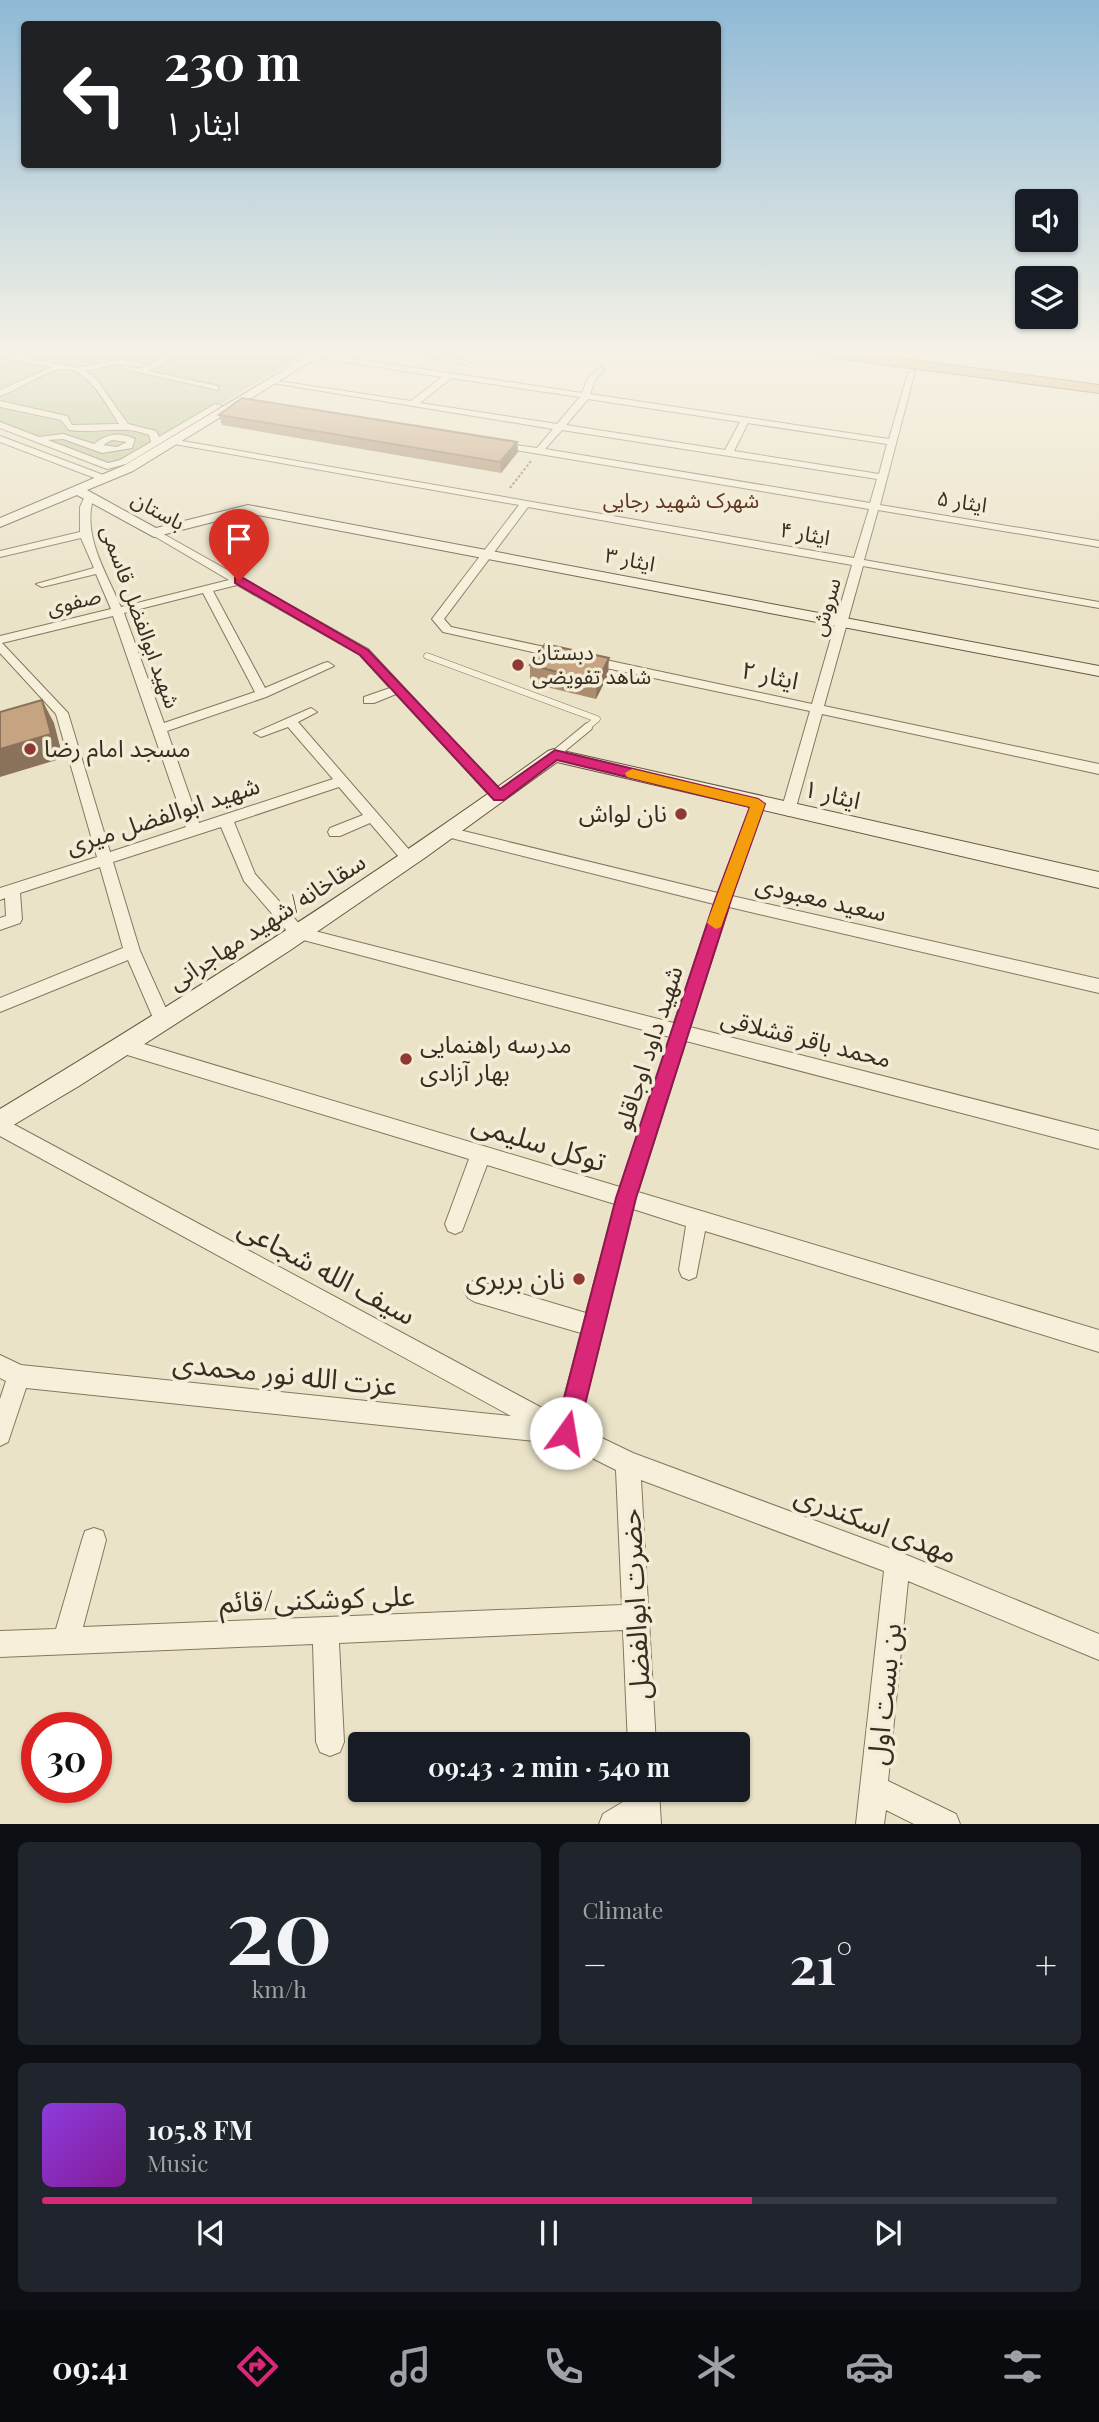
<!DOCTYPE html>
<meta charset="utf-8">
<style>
:root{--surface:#171b24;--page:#20242c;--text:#f1f3f6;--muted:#9ea1a6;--line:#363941;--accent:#db2777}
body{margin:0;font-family:"Playfair Display","Noto Sans Arabic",serif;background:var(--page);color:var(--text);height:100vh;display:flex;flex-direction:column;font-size:26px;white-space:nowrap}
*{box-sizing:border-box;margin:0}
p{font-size:23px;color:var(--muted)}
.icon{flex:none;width:38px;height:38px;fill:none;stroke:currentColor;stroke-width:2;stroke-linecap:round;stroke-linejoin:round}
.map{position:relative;height:1824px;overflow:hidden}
.sheet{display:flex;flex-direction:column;gap:18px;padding:18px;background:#0d0f14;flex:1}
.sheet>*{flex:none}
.banner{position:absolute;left:21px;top:21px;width:700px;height:147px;border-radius:7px;box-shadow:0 2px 5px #0004;background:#202124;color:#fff;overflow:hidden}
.tools{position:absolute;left:1015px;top:189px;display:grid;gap:14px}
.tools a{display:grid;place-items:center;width:63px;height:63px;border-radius:7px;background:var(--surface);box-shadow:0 2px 5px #0004;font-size:35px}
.speed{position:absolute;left:21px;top:1712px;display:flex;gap:14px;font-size:35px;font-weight:700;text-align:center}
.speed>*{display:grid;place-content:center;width:91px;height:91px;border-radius:50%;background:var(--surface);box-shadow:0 2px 5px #0004;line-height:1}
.speed .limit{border:10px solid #d22;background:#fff;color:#111}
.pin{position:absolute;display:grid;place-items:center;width:60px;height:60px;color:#fff;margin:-72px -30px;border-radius:50% 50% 50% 0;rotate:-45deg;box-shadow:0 0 7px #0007}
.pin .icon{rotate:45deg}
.me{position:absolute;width:77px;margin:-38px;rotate:13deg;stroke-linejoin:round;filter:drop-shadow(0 0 5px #0008)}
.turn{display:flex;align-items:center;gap:24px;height:147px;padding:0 28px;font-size:32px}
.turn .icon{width:91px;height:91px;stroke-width:2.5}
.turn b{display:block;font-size:49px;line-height:60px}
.big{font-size:52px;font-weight:700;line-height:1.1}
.sheet .card{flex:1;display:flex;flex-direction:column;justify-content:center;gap:10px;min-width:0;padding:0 24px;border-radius:10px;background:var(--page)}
.sheet .dial{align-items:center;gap:0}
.dial b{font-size:91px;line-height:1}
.song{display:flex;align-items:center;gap:21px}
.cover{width:84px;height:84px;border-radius:10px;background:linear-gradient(135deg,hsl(270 70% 55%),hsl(290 70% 35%))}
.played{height:7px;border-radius:4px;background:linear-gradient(90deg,var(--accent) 70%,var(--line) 70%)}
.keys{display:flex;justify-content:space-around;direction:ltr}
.heat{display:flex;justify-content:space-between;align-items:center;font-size:38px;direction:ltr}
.sheet .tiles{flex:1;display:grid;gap:18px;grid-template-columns:1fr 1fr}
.card:last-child{grid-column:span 2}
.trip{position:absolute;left:348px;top:1732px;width:402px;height:70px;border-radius:7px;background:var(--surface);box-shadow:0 2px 5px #0004;font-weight:700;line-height:70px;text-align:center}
.menu{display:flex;height:112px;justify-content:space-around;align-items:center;background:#090b0e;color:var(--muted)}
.menu .icon{width:49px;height:49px}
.menu .current{color:var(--accent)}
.menu b{font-size:32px;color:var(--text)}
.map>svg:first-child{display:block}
.green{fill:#c0c99c}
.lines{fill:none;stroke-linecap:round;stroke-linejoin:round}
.lane-far1-casing{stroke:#86765e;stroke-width:7}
.lane-casing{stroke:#86765e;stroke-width:10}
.street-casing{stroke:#86765e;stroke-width:2}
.secondary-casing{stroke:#685741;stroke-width:2}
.highway-casing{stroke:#544432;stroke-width:2}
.path{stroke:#86765e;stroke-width:2;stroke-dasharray:2.5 2;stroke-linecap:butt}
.lane-far1{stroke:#f6f0db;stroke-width:6}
.lane{stroke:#f6f0db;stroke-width:8}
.street{fill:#f6f0db;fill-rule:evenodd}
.secondary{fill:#f6f0db;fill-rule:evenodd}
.highway{fill:#d3a960;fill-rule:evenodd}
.path-bridge{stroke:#86765e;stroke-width:2;stroke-dasharray:2.5 2;stroke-linecap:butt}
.wall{fill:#aa8c6f}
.shaded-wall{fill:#8b725a}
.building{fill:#c6a381;stroke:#8b725a;stroke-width:2}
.route{fill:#db2777;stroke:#8e194d;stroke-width:2}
.slow{fill:#f59e0b}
.poi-dot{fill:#903933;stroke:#f3edd7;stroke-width:2.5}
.labels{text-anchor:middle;stroke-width:7;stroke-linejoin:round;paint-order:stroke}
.far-neighbourhood-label{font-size:21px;fill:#613523;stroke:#f3edd7}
.far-street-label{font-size:21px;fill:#372d21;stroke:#f3edd7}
.far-poi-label{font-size:21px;fill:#372d21;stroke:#f3edd7;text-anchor:start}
.street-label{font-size:24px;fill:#372d21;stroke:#f3edd7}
.poi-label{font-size:24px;fill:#372d21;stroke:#f3edd7;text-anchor:start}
.near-street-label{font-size:28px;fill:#372d21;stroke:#f3edd7}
.near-poi-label{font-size:28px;fill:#372d21;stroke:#f3edd7;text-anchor:end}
</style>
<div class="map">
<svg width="1099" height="1824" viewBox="0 0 1099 1824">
<rect width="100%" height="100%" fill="#ebe3c8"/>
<polygon class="green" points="0,352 307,352 119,466 105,468 0,428"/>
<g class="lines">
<g class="lane-far1-casing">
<polyline id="lane-far1" points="427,656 597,719 586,728"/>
</g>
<g class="lane-casing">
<polyline id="lane" points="554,755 588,727"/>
</g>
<g class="street-casing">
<g id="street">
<polygon points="174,352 184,352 148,371 218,386 218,390 120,368 124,366 140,369"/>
<polygon points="400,352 418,352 471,362 467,364"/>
<path d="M0,353L78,368L116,360L141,363L138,367L116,364L85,371L96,379L128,424L156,431L159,437L215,404L222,406L126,464L107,469L0,428V422L39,437L63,434L94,444C107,433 121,432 135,439L132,448L102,453L63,439L48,440L108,463L120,460L151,442L149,435C123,424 96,434 69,430L61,420L0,407V401L67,416L72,425L119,424C107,406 88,366 61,369C46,371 17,390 0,396V390L52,367L0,357ZM112,440L127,442L117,447L103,445Z"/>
<path d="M316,353L582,393L587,380L600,367L604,369L595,380L590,394L889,439L908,373L915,371L880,505L1099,541V547L878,510L864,560L1099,602V608L863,566L824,706L1099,764V774L822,714L795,811L788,816L781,811L810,711L587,664L581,660L587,656L812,704L852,565L528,507L444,619L451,627L559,650L565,654L559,658L443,632L432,619L519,505L174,444L171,443V439L854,558L869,509L497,447L492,444L494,442L537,448L553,429L267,382L271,380L411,401L442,377L313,357ZM451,378L580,397L557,424L420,403ZM588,399L740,422L725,450L566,425ZM748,423L887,444L879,474L734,451ZM562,430L877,479L870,503L545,449Z"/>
<polygon points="0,436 106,476 108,478 100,480 0,442"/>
<path d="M86,494L94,496C81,534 106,572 121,607L229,580L149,533L158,531L368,649L506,797L504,800H494L396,694L374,703H364V697L390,688L360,655L237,585L213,591L265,688L324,663L328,662L334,666L266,697L167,731L199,823L333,779L288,727L261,737L254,733L311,708L317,712L298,722L418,860L410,865L405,864L370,823L340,836H330L328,832L330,828L363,815L339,787L234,822L255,874L303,928L674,1023L714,904L451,838L444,833L451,828L718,893L751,804L758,799L765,804L732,896L1099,979V993L729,907L690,1027L1099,1131V1149L686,1041L638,1192L1099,1330V1352L705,1231L696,1277L689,1280L682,1277L679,1270L686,1226L633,1209L579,1427L633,1453L897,1551L1099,1634V1660L908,1581L888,1781L956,1814L960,1824H914L886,1810L884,1824H856L884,1571L641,1480L656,1745H628L623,1630L339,1643L344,1742L340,1752L330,1756L320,1752L316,1742L313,1644L0,1657V1631L56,1629L82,1540L85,1531L94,1528L103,1531L106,1540L83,1627L622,1605L616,1470L564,1444L26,1388L8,1442L0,1446V1399L6,1381L0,1378V1355L21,1365L511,1416L0,1136V1117L559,1417L581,1333L475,1302L468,1298L464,1291L468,1284L475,1280L586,1313L615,1204L487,1165L462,1231L455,1234L448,1231L445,1224L469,1159L124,1054L118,1051L115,1046L118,1041L124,1038L620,1187L670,1037L292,937L244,881L221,827L113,862L140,951L172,1022L169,1027L163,1029L157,1027L128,960L0,1012V998L123,948L100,867L20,893L22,919L20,923L0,930V918L6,916L5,898L0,900V888L97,857L56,714L0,653V636L111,609L96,574L42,587L36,584L94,568L81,538L0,557V551L80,532V507ZM203,593L255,692L164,723L124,613ZM113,616L186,827L110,852L68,713L2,643Z"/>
<polygon points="631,1790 659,1790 661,1824 599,1824 603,1814 631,1797"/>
</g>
</g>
<g class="secondary-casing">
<g id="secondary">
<polygon points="314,352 326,352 133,471 87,490 156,528 248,505 1099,666 1099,676 248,513 154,537 77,495 0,527 0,518 125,465"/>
<path d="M554,749L1099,872V888L557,762L426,857L289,951L79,1086L0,1133V1109C187,996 371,879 548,751Z"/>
</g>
</g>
<g class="highway-casing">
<polygon id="highway" points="815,352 853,352 1099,385 1099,393 822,356"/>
</g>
<g class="path">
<polyline points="776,352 809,356"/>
<polyline points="510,488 531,461"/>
</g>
<use href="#lane-far1" class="lane-far1"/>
<use href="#lane" class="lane"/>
<use href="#street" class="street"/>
<use href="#secondary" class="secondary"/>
<use href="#highway" class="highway"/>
<polyline class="path-bridge" points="895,369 900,352"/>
</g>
<g class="wall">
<polygon points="219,415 517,442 518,452 501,473 222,425"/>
<polygon points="530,665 608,675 596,699 530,683"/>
</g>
<g class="shaded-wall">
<polygon points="517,442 518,452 501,473 500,462"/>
<polygon points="609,658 608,675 596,699 597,682"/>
<polygon points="42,700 54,723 63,758 0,777 0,749"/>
</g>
<g class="building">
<polygon points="242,398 517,442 500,462 219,415"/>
<polygon points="545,644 609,658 597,682 530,665"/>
<polygon points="42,700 51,734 0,749 0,712"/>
</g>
<linearGradient id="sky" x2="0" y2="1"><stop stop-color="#8fb9d6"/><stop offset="0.58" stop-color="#f6f2e6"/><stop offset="1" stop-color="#f6f2e6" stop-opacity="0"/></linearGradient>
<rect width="1099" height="607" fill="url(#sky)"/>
<polygon class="route" points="235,578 243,578 368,650 500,789 555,750 758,799 765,804 731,900 636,1198 578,1433 575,1441 566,1445 558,1441 555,1433 616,1198 715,900 750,807 557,760 504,800 494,800 360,655 235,583"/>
<polygon class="slow" points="632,769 758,799 765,804 721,927 716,929 707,923 750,807 627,777 625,773"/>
<g class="poi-dot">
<circle cx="518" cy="665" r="7"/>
<circle cx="30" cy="749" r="7"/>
<circle cx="681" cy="814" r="7"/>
<circle cx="406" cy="1059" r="7"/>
<circle cx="579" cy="1279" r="7"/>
</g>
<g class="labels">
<g class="far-neighbourhood-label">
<text x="681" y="508">شهرک شهید رجایی</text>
</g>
<g class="far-street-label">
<text transform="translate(962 502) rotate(9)" y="7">ایثار ۵</text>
<text transform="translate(158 511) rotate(29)" y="7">باستان</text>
<text transform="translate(805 534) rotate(10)" y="7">ایثار ۴</text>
<text transform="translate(630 560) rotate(11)" y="7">ایثار ۳</text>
<text transform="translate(74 602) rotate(-14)" y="7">صفوی</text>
<text transform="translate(826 607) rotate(-74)" y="7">سروش</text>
<text transform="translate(140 617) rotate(70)" y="7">شهید ابوالفضل قاسمی</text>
</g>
<g class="far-poi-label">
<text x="532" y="660">دبستان<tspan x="532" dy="24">شاهد تفویضی</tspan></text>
</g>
<g class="street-label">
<text transform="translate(770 676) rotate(12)" y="8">ایثار ۲</text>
<text transform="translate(832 795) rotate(13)" y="8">ایثار ۱</text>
<text transform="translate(163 816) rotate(-18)" y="8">شهید ابوالفضل میری</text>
<text transform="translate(821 899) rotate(13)" y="8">سعید معبودی</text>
<text transform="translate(267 922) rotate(-33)" y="8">سقاخانه/شهید مهاجرانی</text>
<text transform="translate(806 1039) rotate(14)" y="8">محمد باقر قشلاقی</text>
<text transform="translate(649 1048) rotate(-72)" y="8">شهید داود اوجاقلو</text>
</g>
<g class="poi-label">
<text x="44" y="757">مسجد امام رضا</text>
<text x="667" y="822" text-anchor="end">نان لواش</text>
<text x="420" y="1053">مدرسه راهنمایی<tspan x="420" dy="28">بهار آزادی</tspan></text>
</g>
<g class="near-street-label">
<text transform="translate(539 1142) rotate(17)" y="10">توکل سلیمی</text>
<text transform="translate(327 1271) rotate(28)" y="10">سیف الله شجاعی</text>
<text transform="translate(285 1374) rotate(6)" y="10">عزت الله نور محمدی</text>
<text transform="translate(876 1524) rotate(21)" y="10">مهدی اسکندری</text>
<text transform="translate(317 1599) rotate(-2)" y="10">علی کوشکنی/قائم</text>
<text transform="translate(635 1604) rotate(-93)" y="10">حضرت ابوالفضل</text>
<text transform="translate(884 1694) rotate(-84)" y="10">بن بست اول</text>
</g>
<g class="near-poi-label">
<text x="565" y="1289">نان بربری</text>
</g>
</g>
</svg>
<div class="tools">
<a><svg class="icon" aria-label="sound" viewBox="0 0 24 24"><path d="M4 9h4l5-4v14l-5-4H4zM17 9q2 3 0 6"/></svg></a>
<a><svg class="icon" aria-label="layers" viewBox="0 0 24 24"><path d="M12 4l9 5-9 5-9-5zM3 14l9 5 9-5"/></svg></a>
</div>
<div class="speed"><div class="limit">30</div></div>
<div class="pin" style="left:239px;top:581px;background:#d93025"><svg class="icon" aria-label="arrive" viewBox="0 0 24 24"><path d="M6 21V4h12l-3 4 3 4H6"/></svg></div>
<svg class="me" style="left:566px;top:1433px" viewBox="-20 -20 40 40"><circle r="19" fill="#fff"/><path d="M0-13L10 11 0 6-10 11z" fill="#db2777"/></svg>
<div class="trip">09:43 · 2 min · 540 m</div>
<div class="banner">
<div class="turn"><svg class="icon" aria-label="left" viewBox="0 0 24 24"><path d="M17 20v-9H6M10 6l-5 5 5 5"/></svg><div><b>230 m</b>ایثار ۱</div></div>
</div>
</div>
<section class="sheet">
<div class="tiles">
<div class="card dial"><b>20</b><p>km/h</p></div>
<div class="card"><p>Climate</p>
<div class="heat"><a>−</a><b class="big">21°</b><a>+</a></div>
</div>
<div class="card">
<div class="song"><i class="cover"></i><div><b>105.8 FM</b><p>Music</p></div></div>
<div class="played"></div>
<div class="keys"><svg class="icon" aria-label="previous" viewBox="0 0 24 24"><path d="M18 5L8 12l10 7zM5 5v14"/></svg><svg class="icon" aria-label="pause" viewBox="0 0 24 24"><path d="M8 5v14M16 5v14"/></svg><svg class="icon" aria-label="next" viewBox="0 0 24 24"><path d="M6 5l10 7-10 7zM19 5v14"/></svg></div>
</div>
</div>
</section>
<nav class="menu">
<b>09:41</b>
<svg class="icon current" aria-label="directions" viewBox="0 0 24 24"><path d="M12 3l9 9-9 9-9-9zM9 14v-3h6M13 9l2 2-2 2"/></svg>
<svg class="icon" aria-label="music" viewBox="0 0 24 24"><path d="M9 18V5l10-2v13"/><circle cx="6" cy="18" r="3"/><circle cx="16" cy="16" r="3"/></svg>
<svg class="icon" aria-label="phone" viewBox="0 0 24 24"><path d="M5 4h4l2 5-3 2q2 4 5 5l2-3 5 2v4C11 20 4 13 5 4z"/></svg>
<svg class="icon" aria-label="climate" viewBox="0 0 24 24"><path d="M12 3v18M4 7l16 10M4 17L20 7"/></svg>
<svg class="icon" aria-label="car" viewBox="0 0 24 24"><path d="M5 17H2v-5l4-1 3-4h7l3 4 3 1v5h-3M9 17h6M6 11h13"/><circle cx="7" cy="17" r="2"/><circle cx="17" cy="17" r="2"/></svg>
<svg class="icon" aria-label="filters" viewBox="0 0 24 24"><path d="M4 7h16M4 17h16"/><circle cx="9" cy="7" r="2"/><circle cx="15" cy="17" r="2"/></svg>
</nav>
